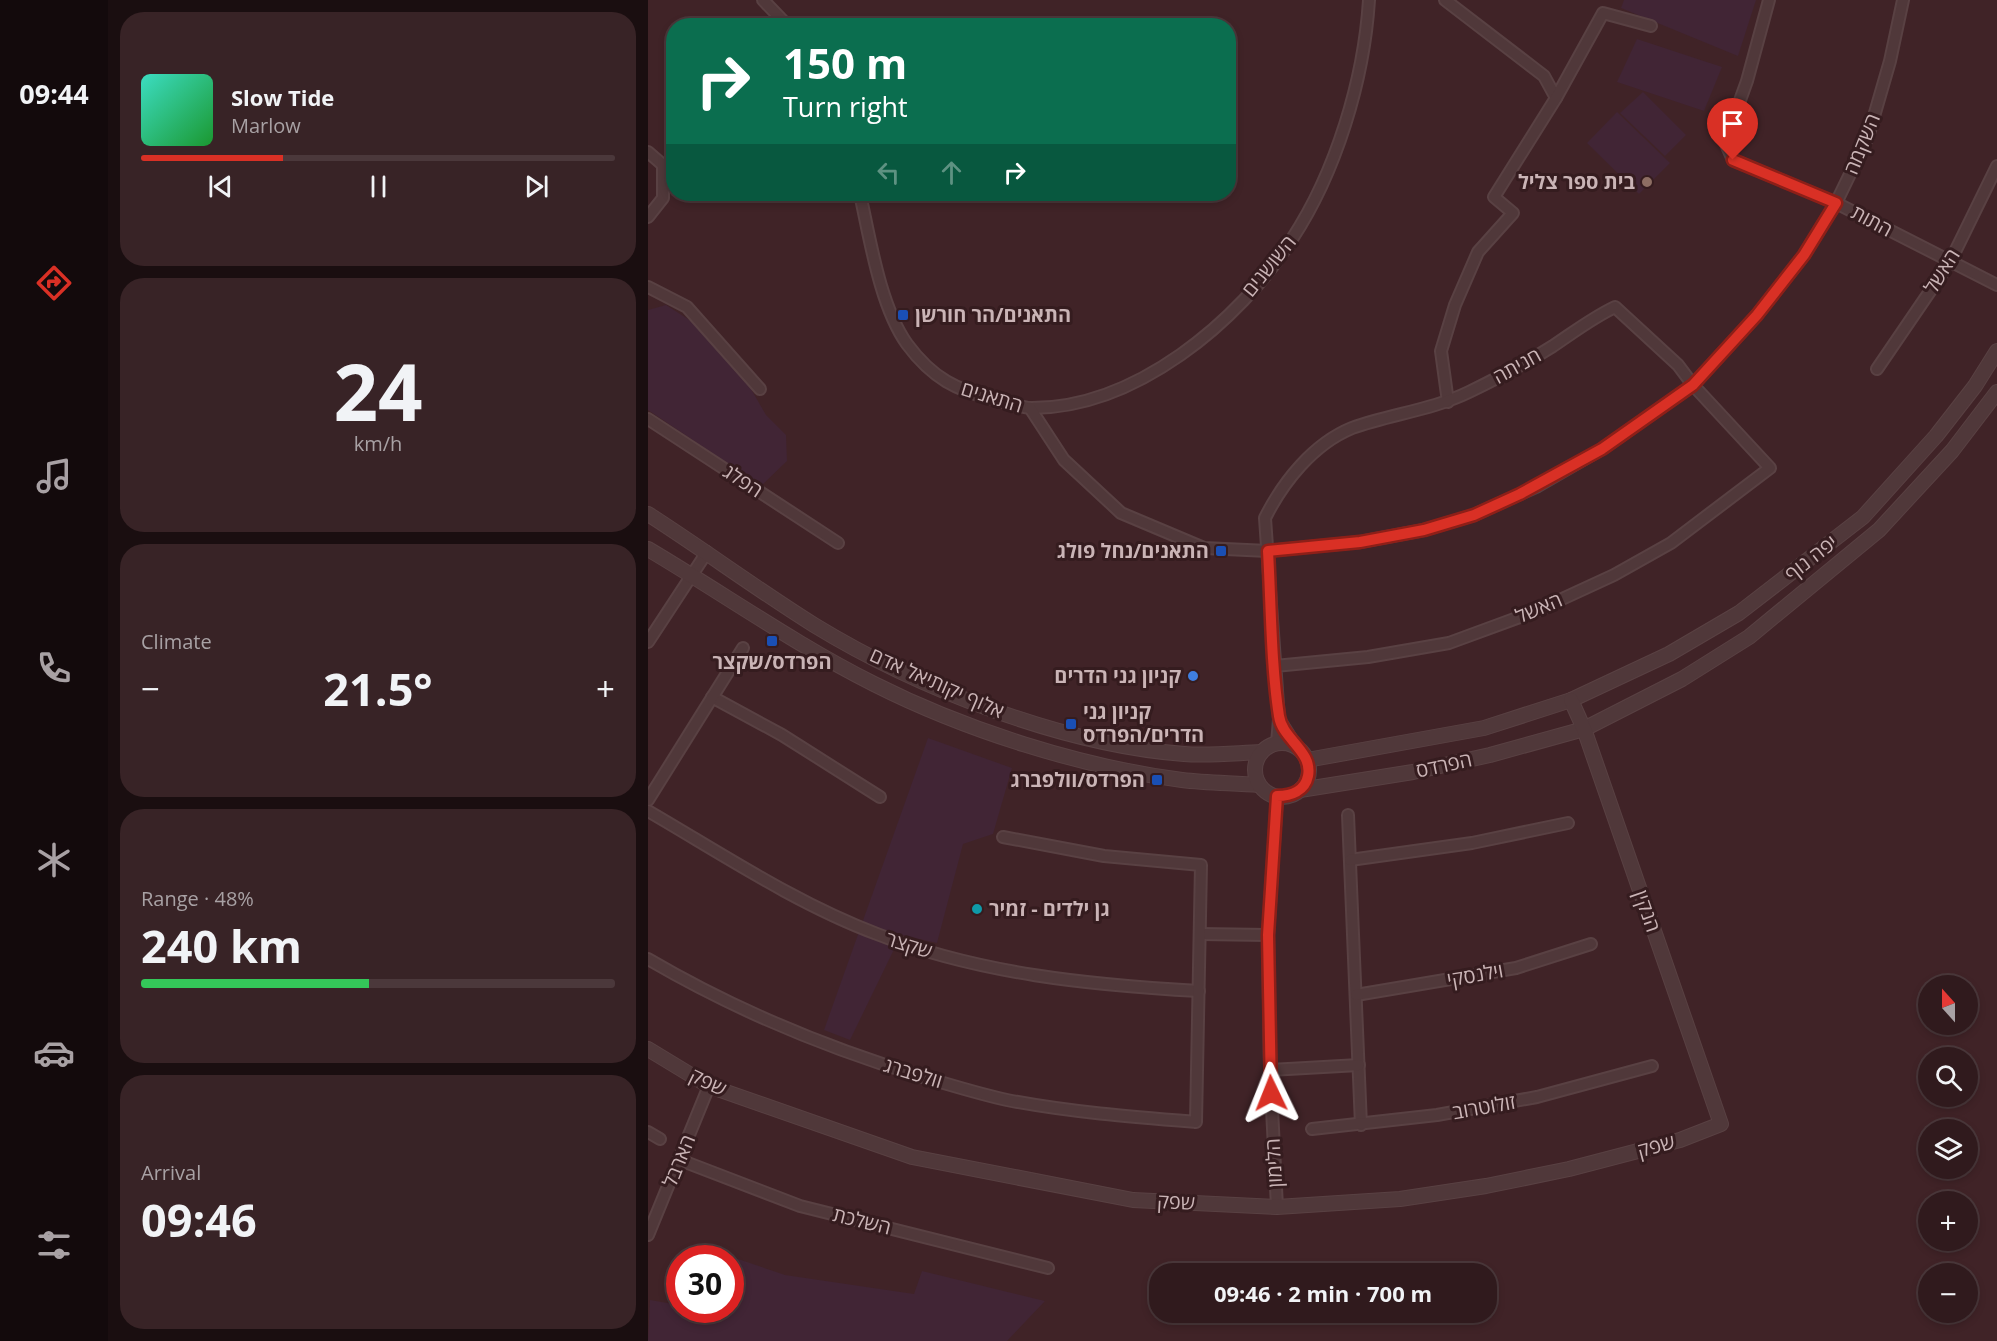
<!DOCTYPE html>
<meta charset="utf-8">
<style>
:root{--surface:#301a1d;--page:#382326;--text:#f1f3f6;--muted:#a8a1a4;--line:#4b383b;--accent:#d93025}
body{margin:0;font-family:"Open Sans","Noto Sans Hebrew",sans-serif;background:var(--page);color:var(--text);height:100vh;display:flex;flex-direction:column;font-size:22px;white-space:nowrap}
*{box-sizing:border-box;margin:0}
p{font-size:20px;color:var(--muted)}
.icon{flex:none;width:33px;height:33px;fill:none;stroke:currentColor;stroke-width:2;stroke-linecap:round;stroke-linejoin:round}
.map{position:relative;flex:1;overflow:hidden}
.sheet{display:flex;flex-direction:column;gap:12px;padding:12px;background:#1a0e10;width:540px}
.sheet>*{flex:none}
.hud{position:absolute;left:18px;top:18px;width:570px;height:183px;border-radius:24px;box-shadow:0 3px 9px #0003,0 0 0 2px var(--line);background:#0b6e4f;color:#fff;overflow:hidden}
.needle{width:39px;rotate:339deg}
.controls{position:absolute;left:1270px;top:975px;display:grid;gap:12px}
.controls a{display:grid;place-items:center;width:60px;height:60px;border-radius:50%;background:var(--surface);box-shadow:0 3px 9px #0003,0 0 0 2px var(--line);font-size:30px}
.speed{position:absolute;left:18px;top:1245px;display:flex;gap:12px;font-size:30px;font-weight:700;text-align:center}
.speed>*{display:grid;place-content:center;width:78px;height:78px;border-radius:50%;background:var(--surface);box-shadow:0 3px 9px #0003,0 0 0 2px var(--line);line-height:1}
.speed .limit{border:9px solid #d22;background:#fff;color:#111}
.pin{position:absolute;display:grid;place-items:center;width:51px;height:51px;color:#fff;margin:-62px -26px;border-radius:50% 50% 50% 0;rotate:-45deg;box-shadow:0 0 6px #0007}
.pin .icon{rotate:45deg}
.me{position:absolute;width:66px;margin:-33px;rotate:358deg;stroke-linejoin:round;filter:drop-shadow(0 0 4px #0008)}
.turn{display:flex;align-items:center;gap:21px;height:126px;padding:0 18px;font-size:27px}
.turn .icon{width:78px;height:78px;stroke-width:2.5}
.turn b{display:block;font-size:42px;line-height:51px}
.lanes{display:flex;align-items:center;height:57px;padding:0 18px;background:#0003;justify-content:center;gap:30px;direction:ltr}
.lanes .off{opacity:.35}
.big{font-size:45px;font-weight:700;line-height:1.1}
.sheet .tile{flex:1;display:flex;flex-direction:column;justify-content:center;gap:9px;min-width:0;padding:0 21px;border-radius:24px;background:var(--page)}
.sheet .dial{align-items:center;gap:0}
.dial b{font-size:78px;line-height:1}
.song{display:flex;align-items:center;gap:18px}
.cover{width:72px;height:72px;border-radius:9px;background:linear-gradient(135deg,hsl(170 70% 55%),hsl(130 70% 35%))}
.played{height:6px;border-radius:3px;background:linear-gradient(90deg,var(--accent) 30%,var(--line) 30%)}
.keys{display:flex;justify-content:space-around;direction:ltr}
.heat{display:flex;justify-content:space-between;align-items:center;font-size:33px;direction:ltr}
.charge{height:9px;border-radius:4px;background:linear-gradient(90deg,#34c759 48%,var(--line) 0)}
.trip{position:absolute;left:501px;top:1263px;width:348px;height:60px;border-radius:24px;background:var(--surface);box-shadow:0 3px 9px #0003,0 0 0 2px var(--line);font-weight:700;line-height:60px;text-align:center}
main{display:flex;flex:1;min-height:0}
.tab-bar{display:flex;flex-direction:column;width:108px;justify-content:space-around;align-items:center;background:#130a0c;color:var(--muted)}
.tab-bar .icon{width:42px;height:42px}
.tab-bar .on{color:var(--accent)}
.tab-bar b{font-size:27px;color:var(--text)}
.map>svg:first-child{display:block}
.green{fill:#412535}
.lines{fill:none;stroke-linecap:round;stroke-linejoin:round}
.minor-casing{stroke:#594143;stroke-width:14}
.tertiary-casing{stroke:#594143;stroke-width:16}
.minor{stroke:#50383a;stroke-width:10}
.tertiary{stroke:#50383a;stroke-width:14}
.route-casing{stroke:#8d1f18;stroke-width:15}
.route{stroke:#d93025;stroke-width:10}
.education-dot{fill:#8d6e63;stroke:#351c1f;stroke-width:2}
.transit-dot{fill:#1a4fb4;stroke:#351c1f;stroke-width:2}
.shop-dot{fill:#3f7fe0;stroke:#351c1f;stroke-width:2}
.culture-dot{fill:#0f9aa8;stroke:#351c1f;stroke-width:2}
.labels{text-anchor:middle;stroke-width:6;stroke-linejoin:round;paint-order:stroke}
.street-label{font-size:20px;fill:#cab4b6;stroke:#351c1f}
.poi-label{font-size:20px;font-weight:bold;fill:#cab4b6;stroke:#351c1f;text-anchor:end}
</style>
<main>
<nav class="tab-bar">
<b>09:44</b>
<svg class="icon on" aria-label="directions" viewBox="0 0 24 24"><path d="M12 3l9 9-9 9-9-9zM9 14v-3h6M13 9l2 2-2 2"/></svg>
<svg class="icon" aria-label="music" viewBox="0 0 24 24"><path d="M9 18V5l10-2v13"/><circle cx="6" cy="18" r="3"/><circle cx="16" cy="16" r="3"/></svg>
<svg class="icon" aria-label="phone" viewBox="0 0 24 24"><path d="M5 4h4l2 5-3 2q2 4 5 5l2-3 5 2v4C11 20 4 13 5 4z"/></svg>
<svg class="icon" aria-label="climate" viewBox="0 0 24 24"><path d="M12 3v18M4 7l16 10M4 17L20 7"/></svg>
<svg class="icon" aria-label="car" viewBox="0 0 24 24"><path d="M5 17H2v-5l4-1 3-4h7l3 4 3 1v5h-3M9 17h6M6 11h13"/><circle cx="7" cy="17" r="2"/><circle cx="17" cy="17" r="2"/></svg>
<svg class="icon" aria-label="filters" viewBox="0 0 24 24"><path d="M4 7h16M4 17h16"/><circle cx="9" cy="7" r="2"/><circle cx="15" cy="17" r="2"/></svg>
</nav>
<section class="sheet">
<div class="tile">
<div class="song"><i class="cover"></i><div><b>Slow Tide</b><p>Marlow</p></div></div>
<div class="played"></div>
<div class="keys"><svg class="icon" aria-label="previous" viewBox="0 0 24 24"><path d="M18 5L8 12l10 7zM5 5v14"/></svg><svg class="icon" aria-label="pause" viewBox="0 0 24 24"><path d="M8 5v14M16 5v14"/></svg><svg class="icon" aria-label="next" viewBox="0 0 24 24"><path d="M6 5l10 7-10 7zM19 5v14"/></svg></div>
</div>
<div class="tile dial"><b>24</b><p>km/h</p></div>
<div class="tile"><p>Climate</p>
<div class="heat"><a>−</a><b class="big">21.5°</b><a>+</a></div>
</div>
<div class="tile"><p>Range · 48%</p><b class="big">240 km</b><div class="charge"></div></div>
<div class="tile"><p>Arrival</p><b class="big">09:46</b></div>
</section>
<div class="map">
<svg width="1349" height="1341" viewBox="0 0 1349 1341">
<rect width="100%" height="100%" fill="#402327"/>
<g class="green">
<polygon points="976,0 1108,0 1090,56 973,8"/>
<polygon points="989,39 1074,67 1056,111 969,82"/>
<polygon points="995,92 1038,135 1017,156 972,113"/>
<polygon points="969,112 1022,163 991,194 939,143"/>
<polygon points="18,305 43,321 73,351 80,363 96,377 118,415 138,435 139,461 113,486 0,410 0,310"/>
<polygon points="280,738 364,768 345,834 315,844 289,943 253,935 202,1040 176,1030"/>
<polygon points="87,1258 137,1275 266,1294 274,1271 397,1301 359,1341 0,1341 2,1300 31,1305 32,1310 82,1310 83,1267"/>
</g>
<g class="lines">
<g class="minor-casing">
<g id="minor">
<polyline points="115,0 140,26"/>
<polyline points="797,0 896,76 908,98"/>
<polyline points="1121,0 1099,81 1077,142 1085,160 1188,203 1349,285"/>
<polyline points="0,152 15,165 15,198 0,217"/>
<path d="M212,194C222,239 232,306 259,344C284,378 309,391 349,400C360,403 373,408 384,408C487,408 591,322 644,239C688,172 716,80 721,0"/>
<polyline points="0,287 39,307 112,389"/>
<polyline points="1229,369 1302,262 1349,166"/>
<polyline points="800,402 793,351 807,305 830,252 865,213 846,197 908,98 955,13 1003,26"/>
<polyline points="382,408 416,460 473,513 556,548 620,551 712,542 776,530 826,515 890,486 954,449 1045,385 1109,315 1156,255 1188,203 1220,137 1242,61 1255,0"/>
<polyline points="0,419 190,543"/>
<polyline points="0,642 59,552"/>
<path d="M627,666L720,657L801,643L888,611L966,575L1023,543L1122,468L1045,385L1030,365L967,307C944,318 926,332 905,346C878,363 850,378 821,392C784,410 743,414 704,428C665,444 635,482 617,518L631,719L629,743"/>
<polyline points="64,697 134,735 232,797"/>
<polyline points="631,719 648,746"/>
<polyline points="0,800 95,648"/>
<path d="M0,811C74,854 149,904 229,934C331,974 442,985 551,991"/>
<polyline points="700,815 713,1125"/>
<polyline points="702,860 824,843 920,823"/>
<polyline points="552,934 620,935"/>
<path d="M0,959C87,1010 179,1048 275,1077C303,1085 331,1094 359,1100C421,1112 485,1117 548,1122L553,865L456,856L355,837"/>
<polyline points="708,995 868,968 943,944"/>
<polyline points="622,1070 711,1065"/>
<polyline points="664,1129 789,1115 889,1097 1004,1066"/>
<polyline points="0,1132 12,1139"/>
<polyline points="32,1160 152,1206 400,1268"/>
<polyline points="629,1207 622,1070 620,935 629,797"/>
<polyline points="0,1235 61,1086"/>
</g>
</g>
<g class="tertiary-casing">
<g id="tertiary">
<path d="M0,514C56,550 110,590 166,625C269,688 415,745 536,754C561,756 588,753 613,752"/>
<path d="M0,549C76,594 148,645 226,684C317,730 433,767 534,780C559,783 586,783 611,785"/>
<circle cx="634" cy="770" r="27"/>
<polyline points="659,760 836,728 923,700 1021,654 1091,613 1215,517 1288,436 1327,386 1349,351"/>
<polyline points="652,790 765,772 842,755 936,729 1034,679 1101,637 1231,530 1304,451 1349,392"/>
<polyline points="0,1049 61,1086 264,1157 485,1200 629,1207 752,1199 838,1186 921,1169 1032,1140 1073,1124 936,729 923,700"/>
</g>
</g>
<use href="#minor" class="minor"/>
<use href="#tertiary" class="tertiary"/>
</g>
<g class="lines">
<g class="route-casing">
<path id="route" d="M623,1093L620,935L629,796C643,796 657,791 660,776C665,751 634,739 631,716C623,665 623,603 620,551L712,542L776,530L826,515L872,494L954,449L1045,385L1109,315L1156,255L1188,203L1085,160"/>
</g>
<use href="#route" class="route"/>
</g>
<circle class="education-dot" cx="999" cy="182" r="6"/>
<g class="transit-dot">
<rect x="249" y="309" width="12" height="12" rx="3"/>
<rect x="567" y="545" width="12" height="12" rx="3"/>
<rect x="118" y="635" width="12" height="12" rx="3"/>
<rect x="417" y="718" width="12" height="12" rx="3"/>
<rect x="503" y="774" width="12" height="12" rx="3"/>
</g>
<circle class="shop-dot" cx="545" cy="676" r="6"/>
<circle class="culture-dot" cx="329" cy="909" r="6"/>
<g class="labels">
<g class="street-label">
<text transform="translate(1214 144) rotate(-68)" y="7">השקמה</text>
<text transform="translate(1224 221) rotate(28)" y="7">התות</text>
<text transform="translate(621 266) rotate(-51)" y="7">השושנים</text>
<text transform="translate(1294 271) rotate(-58)" y="7">האשל</text>
<text transform="translate(869 366) rotate(-29)" y="7">חניתה</text>
<text transform="translate(344 397) rotate(17)" y="7">התאנים</text>
<text transform="translate(95 481) rotate(33)" y="7">הפלג</text>
<text transform="translate(1163 558) rotate(-38)" y="7">יפה נוף</text>
<text transform="translate(891 608) rotate(-23)" y="7">האשל</text>
<text transform="translate(289 683) rotate(24)" y="7">אלוף יקותיאל אדם</text>
<text transform="translate(796 765) rotate(-12)" y="7">הפרדס</text>
<text transform="translate(999 911) rotate(71)" y="7">הנקין</text>
<text transform="translate(261 945) rotate(17)" y="7">שקצר</text>
<text transform="translate(827 975) rotate(-10)" y="7">וילנסקי</text>
<text transform="translate(265 1073) rotate(17)" y="7">וולפברג</text>
<text transform="translate(60 1082) rotate(26)" y="7">שפק</text>
<text transform="translate(836 1107) rotate(-10)" y="7">זולוטרוב</text>
<text transform="translate(1008 1146) rotate(-15)" y="7">שפק</text>
<text transform="translate(31 1161) rotate(-68)" y="7">הארבל</text>
<text transform="translate(626 1163) rotate(-93)" y="7">הלימון</text>
<text transform="translate(528 1202) rotate(3)" y="7">שפק</text>
<text transform="translate(214 1221) rotate(14)" y="7">השלכת</text>
</g>
<g class="poi-label">
<text x="987" y="189">בית ספר צליל</text>
<text x="267" y="322" text-anchor="start">התאנים/הר חורשן</text>
<text x="561" y="558">התאנים/נחל פולג</text>
<text x="124" y="669" text-anchor="middle">הפרדס/שקצר</text>
<text x="533" y="683">קניון גני הדרים</text>
<text x="435" y="719" text-anchor="start">קניון גני<tspan x="435" dy="23">הדרים/הפרדס</tspan></text>
<text x="497" y="787">הפרדס/וולפברג</text>
<text x="341" y="916" text-anchor="start">גן ילדים - זמיר</text>
</g>
</g>
</svg>
<div class="controls">
<a><svg class="needle" viewBox="-14 -14 28 28"><path d="M0-13l5 13h-10z" fill="#e53935"/><path d="M0 13l5-13h-10z" fill="#a8a1a4"/></svg></a>
<a><svg class="icon" aria-label="search" viewBox="0 0 24 24"><circle cx="10" cy="10" r="6"/><path d="M15 15l6 6"/></svg></a>
<a><svg class="icon" aria-label="layers" viewBox="0 0 24 24"><path d="M12 4l9 5-9 5-9-5zM3 14l9 5 9-5"/></svg></a>
<a>+</a>
<a>−</a>
</div>
<div class="speed"><div class="limit">30</div></div>
<div class="pin" style="left:1085px;top:160px;background:#d93025"><svg class="icon" aria-label="arrive" viewBox="0 0 24 24"><path d="M6 21V4h12l-3 4 3 4H6"/></svg></div>
<svg class="me" style="left:623px;top:1093px" viewBox="-20 -20 40 40"><path d="M0-17L14 15 0 8-14 15z" fill="#d93025" stroke="#fff" stroke-width="4"/></svg>
<div class="trip">09:46 · 2 min · 700 m</div>
<div class="hud">
<div class="turn"><svg class="icon" aria-label="right" viewBox="0 0 24 24"><path d="M7 20v-9h11M14 6l5 5-5 5"/></svg><div><b>150 m</b>Turn right</div></div>
<div class="lanes"><svg class="icon off" aria-label="left" viewBox="0 0 24 24"><path d="M17 20v-9H6M10 6l-5 5 5 5"/></svg><svg class="icon off" aria-label="ahead" viewBox="0 0 24 24"><path d="M12 20V5M6 11l6-6 6 6"/></svg><svg class="icon" aria-label="right" viewBox="0 0 24 24"><path d="M7 20v-9h11M14 6l5 5-5 5"/></svg></div>
</div>
</div>
</main>
